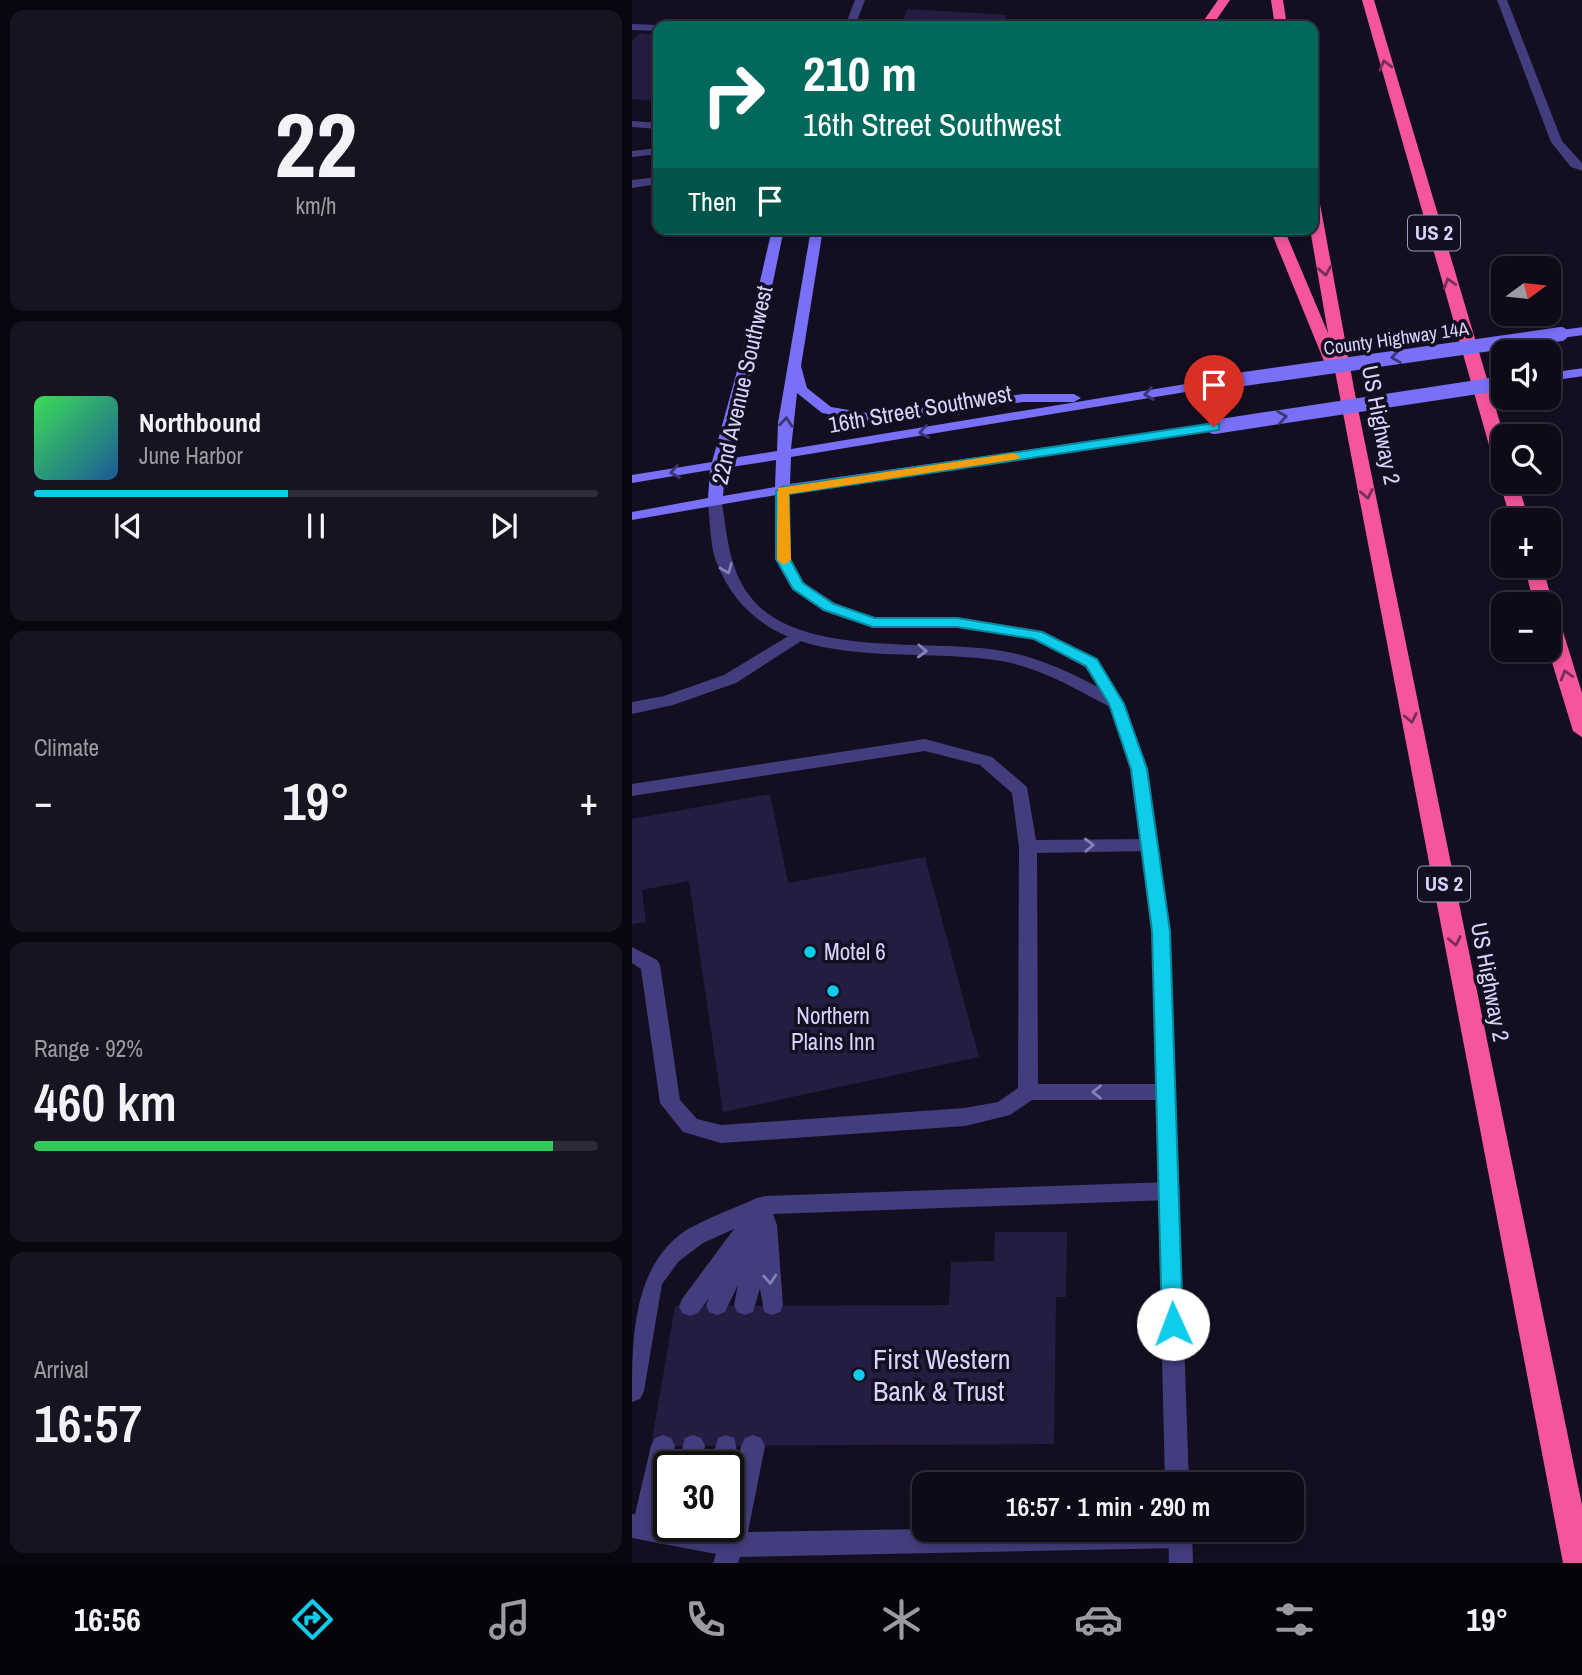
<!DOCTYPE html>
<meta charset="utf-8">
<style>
:root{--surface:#0e0b19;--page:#171422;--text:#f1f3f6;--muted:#9b9ba2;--line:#2e2b38;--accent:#10cceb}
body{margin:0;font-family:"Archivo Narrow",sans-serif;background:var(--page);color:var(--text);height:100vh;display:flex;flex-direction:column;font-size:26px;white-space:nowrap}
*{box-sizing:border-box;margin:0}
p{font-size:23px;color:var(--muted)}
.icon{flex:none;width:38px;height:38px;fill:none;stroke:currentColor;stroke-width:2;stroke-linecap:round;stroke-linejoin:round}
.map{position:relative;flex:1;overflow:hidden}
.details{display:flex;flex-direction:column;gap:10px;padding:10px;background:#08060e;width:632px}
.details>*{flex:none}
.guide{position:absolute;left:21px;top:21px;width:665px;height:214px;border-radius:14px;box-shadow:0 4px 10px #0003,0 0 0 2px var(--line);background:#00695c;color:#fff;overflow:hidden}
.needle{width:46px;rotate:75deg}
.buttons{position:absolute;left:859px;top:256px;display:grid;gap:14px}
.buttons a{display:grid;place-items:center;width:70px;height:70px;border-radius:14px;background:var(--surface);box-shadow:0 4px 10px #0003,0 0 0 2px var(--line);font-size:35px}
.speed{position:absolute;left:21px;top:1451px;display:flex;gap:14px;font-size:35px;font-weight:700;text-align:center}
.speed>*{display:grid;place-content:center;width:91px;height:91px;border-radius:50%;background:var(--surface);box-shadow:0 4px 10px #0003,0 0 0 2px var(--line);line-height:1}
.speed .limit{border:4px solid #111;border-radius:10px;background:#fff;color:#111}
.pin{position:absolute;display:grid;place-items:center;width:60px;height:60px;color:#fff;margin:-72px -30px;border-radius:50% 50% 50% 0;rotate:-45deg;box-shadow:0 0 7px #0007}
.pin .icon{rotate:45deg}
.me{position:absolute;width:77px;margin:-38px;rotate:358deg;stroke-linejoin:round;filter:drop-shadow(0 0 5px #0008)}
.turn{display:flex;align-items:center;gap:24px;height:147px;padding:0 35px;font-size:32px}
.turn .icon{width:91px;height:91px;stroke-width:2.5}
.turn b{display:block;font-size:49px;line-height:60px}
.then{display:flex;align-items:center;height:66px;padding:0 35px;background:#0003;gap:14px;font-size:26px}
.big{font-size:52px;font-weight:600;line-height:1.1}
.details .card{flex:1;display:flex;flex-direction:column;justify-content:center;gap:10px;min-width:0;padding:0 24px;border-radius:14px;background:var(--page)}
.details .dial{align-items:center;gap:0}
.dial b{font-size:91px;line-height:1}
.song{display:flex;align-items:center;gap:21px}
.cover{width:84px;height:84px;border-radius:10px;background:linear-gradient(135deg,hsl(130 70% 55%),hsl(210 70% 35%))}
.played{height:7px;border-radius:4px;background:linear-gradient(90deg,var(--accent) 45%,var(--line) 45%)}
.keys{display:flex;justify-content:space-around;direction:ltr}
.heat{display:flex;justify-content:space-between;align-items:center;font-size:38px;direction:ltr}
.charge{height:10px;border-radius:5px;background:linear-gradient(90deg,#34c759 92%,var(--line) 0)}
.trip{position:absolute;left:280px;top:1472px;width:392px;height:70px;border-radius:14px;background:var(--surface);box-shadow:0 4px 10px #0003,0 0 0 2px var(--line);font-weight:600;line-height:70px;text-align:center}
.tab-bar{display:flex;height:112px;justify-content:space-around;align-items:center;background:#06040a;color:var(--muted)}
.tab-bar .icon{width:49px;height:49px}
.tab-bar .on{color:var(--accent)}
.tab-bar b{font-size:32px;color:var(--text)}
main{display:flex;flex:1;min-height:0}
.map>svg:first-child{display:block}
.building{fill:#251c41}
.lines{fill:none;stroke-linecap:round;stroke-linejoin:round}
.service{fill:#423d7d;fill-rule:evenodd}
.minor{fill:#423d7d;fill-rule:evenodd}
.tertiary{fill:#423d7d;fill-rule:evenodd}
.secondary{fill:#7870f6;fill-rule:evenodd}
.motorway{fill:#f4559b;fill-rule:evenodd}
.secondary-bridge{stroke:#7870f6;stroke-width:14}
.oneway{stroke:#782e58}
.oneway2{stroke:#3b3676}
.oneway3{stroke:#8680b6}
.route{fill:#10cceb;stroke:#0a8599;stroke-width:2}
.slow{fill:#f59e0b}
.poi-dot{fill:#10cceb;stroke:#130f21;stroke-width:2.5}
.labels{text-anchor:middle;stroke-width:7;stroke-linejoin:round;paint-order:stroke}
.far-street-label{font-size:19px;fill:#d9d2fc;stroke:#130f21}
.shield{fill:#130f21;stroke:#9e98ba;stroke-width:2}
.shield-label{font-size:21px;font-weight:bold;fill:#d9d2fc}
.street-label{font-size:23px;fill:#d9d2fc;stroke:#130f21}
.poi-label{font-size:23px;fill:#d9d2fc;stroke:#130f21;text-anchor:start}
.near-poi-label{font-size:28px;fill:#d9d2fc;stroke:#130f21;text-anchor:start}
</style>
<main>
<section class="details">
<div class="card dial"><b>22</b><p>km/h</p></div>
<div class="card">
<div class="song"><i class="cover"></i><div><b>Northbound</b><p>June Harbor</p></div></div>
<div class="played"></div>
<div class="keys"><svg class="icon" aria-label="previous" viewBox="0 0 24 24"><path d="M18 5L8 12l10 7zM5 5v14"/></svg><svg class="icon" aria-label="pause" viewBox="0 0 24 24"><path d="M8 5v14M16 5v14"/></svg><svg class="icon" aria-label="next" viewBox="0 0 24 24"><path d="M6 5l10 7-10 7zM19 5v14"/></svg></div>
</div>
<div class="card"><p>Climate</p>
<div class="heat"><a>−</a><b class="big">19°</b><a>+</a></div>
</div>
<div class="card"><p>Range · 92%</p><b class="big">460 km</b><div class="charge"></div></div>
<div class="card"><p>Arrival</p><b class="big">16:57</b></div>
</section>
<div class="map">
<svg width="951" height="1563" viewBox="0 0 951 1563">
<rect width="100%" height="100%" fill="#130f21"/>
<g class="building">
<polygon points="276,9 375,15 370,26 268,25"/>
<polygon points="8,33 26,35 24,101 0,99 0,41"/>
<polygon points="138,794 156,883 293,857 347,1057 91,1112 57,881 10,890 14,922 0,924 0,819"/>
<polygon points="363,1232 435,1232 434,1297 424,1297 422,1444 19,1446 43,1306 317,1305 319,1262 362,1261"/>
</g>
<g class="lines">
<g class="service">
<polygon points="0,24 26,25 30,26 26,26 26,31 0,30"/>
<polygon points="0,121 26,123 26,129 0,127"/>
<polygon points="26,148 26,154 0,157 0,151"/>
<polygon points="26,177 26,184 0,188 0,180"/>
<polygon points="163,632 171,637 169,641 104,683 41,705 0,714 0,702 32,696 92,675"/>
<polygon points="293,739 360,757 395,787 404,840 523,839 526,844 517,851 405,853 406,1084 534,1084 541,1086 544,1092 541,1098 534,1100 400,1100 378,1115 333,1126 89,1143 51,1132 28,1103 9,969 0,963 0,947 25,960 28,965 48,1100 65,1119 89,1125 333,1108 366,1102 386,1088 387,847 380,793 348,765 293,751 0,796 0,784"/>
<path d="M537,1182L545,1185L548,1191L545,1197L537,1200L141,1214L145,1225L151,1305L148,1312L140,1315L132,1312L128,1288L121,1312L113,1315L105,1312L102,1305L106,1285L93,1312L85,1315L77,1312L74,1305L77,1298L66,1313L58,1316L50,1313L47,1306L50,1299L102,1229L71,1243L47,1261L30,1284L12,1391L8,1399L0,1402C0,1338 0,1265 56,1229C78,1217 103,1208 125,1198L133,1196Z"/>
<polygon points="31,1435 39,1438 43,1446 26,1519 37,1521 37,1526 65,1526 91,1531 93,1526 96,1526 96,1508 109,1446 113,1438 121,1435 129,1438 133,1446 116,1532 292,1529 558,1530 560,1536 557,1545 548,1548 108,1557 106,1563 81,1563 84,1554 0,1538 0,1514 3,1514 19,1446 23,1438"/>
<polygon points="61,1435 69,1438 73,1446 69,1466 45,1466 53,1438"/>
<path d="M94,1435L102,1438C107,1449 104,1466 96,1475V1466H78L86,1438Z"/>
</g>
<g class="minor">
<path d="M150,486L157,490L159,559L172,583L203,603L242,618L325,617L411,631L465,659L493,704L516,769L538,931L557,1484H533L520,931L498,769L478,707C444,689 409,668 370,661C270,644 130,681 84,561C78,544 78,521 76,503L78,500H88L90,503C95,535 97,568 117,595C164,660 300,638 371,651C405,657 436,671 466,687L453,667L401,639L325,627L241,628L191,611L160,589L143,559V490Z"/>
<polygon points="536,1530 560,1530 561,1563 537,1563"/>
</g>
<g class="tertiary">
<polygon points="223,0 233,0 223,26 213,26"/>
<polygon points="865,0 875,0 930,141 951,164 951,171 939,167 919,142"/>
</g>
<g class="secondary">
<path d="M140,229H152L133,320L95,459L145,451L146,423L179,229H191L169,366L175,388L199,407L241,414L391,394H442L449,398L442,402H391L241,422L190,413L165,393L159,449L584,379L591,383L584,387L159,457L158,484L582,423L589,427L582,431L150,494L0,520V512L76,498L78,470L0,483V475L80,462L119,320ZM144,460L143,487L91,496L93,468Z"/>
<polygon points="951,327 951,335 929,338 922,334 929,330"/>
<polygon points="951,368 951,376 917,381 917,373"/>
</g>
<g class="motorway">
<polygon points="586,0 598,0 580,26 568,26"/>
<polygon points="639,0 651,0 655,26 643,26"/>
<polygon points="730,0 742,0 872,436 872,471 863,466"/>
<polygon points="681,200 688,204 723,394 951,1510 951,1563 931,1563 703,371 694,366 638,229 652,229 696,333 678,229 681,229"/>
<polygon points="872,477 872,481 885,481 897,520 879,520 867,481"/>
<polygon points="892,565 910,565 921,604 919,608 917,604 902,604"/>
<polygon points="917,613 927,619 951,696 951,738 941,731 916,649"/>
</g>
<g class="secondary-bridge">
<polyline points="584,383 929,334"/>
<polyline points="582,427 872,383"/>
</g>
</g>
<defs><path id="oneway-chevron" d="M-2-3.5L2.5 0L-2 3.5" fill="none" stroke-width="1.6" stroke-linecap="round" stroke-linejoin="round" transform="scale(1.75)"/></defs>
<g class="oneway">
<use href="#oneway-chevron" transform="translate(753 65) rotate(-105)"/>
<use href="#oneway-chevron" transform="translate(693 271) rotate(80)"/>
<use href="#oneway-chevron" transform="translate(817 283) rotate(-107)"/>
<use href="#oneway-chevron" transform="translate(735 494) rotate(79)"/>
<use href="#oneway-chevron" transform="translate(934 675) rotate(-107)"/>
<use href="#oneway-chevron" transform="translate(779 718) rotate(79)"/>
<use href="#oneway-chevron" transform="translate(823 941) rotate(79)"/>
</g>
<g class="oneway2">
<use href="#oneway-chevron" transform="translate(764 357) rotate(172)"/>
<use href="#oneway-chevron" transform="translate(517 394) rotate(171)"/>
<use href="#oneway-chevron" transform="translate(650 417) rotate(-9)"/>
<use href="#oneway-chevron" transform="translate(154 422) rotate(-85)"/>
<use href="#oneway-chevron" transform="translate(292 432) rotate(170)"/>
<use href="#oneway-chevron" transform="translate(43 472) rotate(171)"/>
</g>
<g class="oneway3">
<use href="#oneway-chevron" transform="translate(95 569) rotate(68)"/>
<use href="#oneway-chevron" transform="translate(290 651) rotate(2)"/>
<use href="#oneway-chevron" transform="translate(457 845) rotate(-2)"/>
<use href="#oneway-chevron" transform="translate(465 1092) rotate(180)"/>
<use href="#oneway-chevron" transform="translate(138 1279) rotate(86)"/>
</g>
<polygon class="route" points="582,423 587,424 587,430 157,494 158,559 171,583 202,604 243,618 325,618 410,632 465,659 492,704 515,769 538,931 551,1324 548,1331 541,1333 533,1331 530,1324 520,931 499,769 477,704 454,666 402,639 325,627 241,627 192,610 161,589 144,559 144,491 150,487"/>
<polygon class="slow" points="382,453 388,457 386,459 157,494 159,560 152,565 145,560 146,488"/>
<g class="poi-dot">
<circle cx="178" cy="952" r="7"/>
<circle cx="201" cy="991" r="7"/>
<circle cx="227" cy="1375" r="7"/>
</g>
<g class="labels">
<g class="far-street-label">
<text transform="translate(764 338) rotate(-8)" y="7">County Highway 14A</text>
</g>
<g class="shield">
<rect x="776" y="215.5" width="52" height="35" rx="5"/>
<rect x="786" y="866.5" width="52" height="35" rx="5"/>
</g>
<g class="shield-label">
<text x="802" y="240">US 2</text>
<text x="812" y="891">US 2</text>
</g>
<g class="street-label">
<text transform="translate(110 385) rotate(-77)" y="8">22nd Avenue Southwest</text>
<text transform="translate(288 409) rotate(-10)" y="8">16th Street Southwest</text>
<text transform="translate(749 425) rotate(79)" y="8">US Highway 2</text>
<text transform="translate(858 982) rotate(79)" y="8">US Highway 2</text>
</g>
<g class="poi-label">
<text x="192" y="960">Motel 6</text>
<text x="201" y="1024" text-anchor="middle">Northern<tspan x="201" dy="26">Plains Inn</tspan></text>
</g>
<g class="near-poi-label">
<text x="241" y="1369">First Western<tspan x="241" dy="32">Bank &amp; Trust</tspan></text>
</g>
</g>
</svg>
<div class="buttons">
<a><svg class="needle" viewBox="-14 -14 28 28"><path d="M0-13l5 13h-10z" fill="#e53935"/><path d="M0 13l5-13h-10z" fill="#9b9ba2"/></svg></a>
<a><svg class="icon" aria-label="sound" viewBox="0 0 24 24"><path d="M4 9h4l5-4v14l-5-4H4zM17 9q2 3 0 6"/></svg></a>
<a><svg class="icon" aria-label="search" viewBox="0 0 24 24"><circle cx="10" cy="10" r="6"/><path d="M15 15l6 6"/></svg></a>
<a>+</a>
<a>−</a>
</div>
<div class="speed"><div class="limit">30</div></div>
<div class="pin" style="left:582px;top:427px;background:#d93025"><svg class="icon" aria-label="arrive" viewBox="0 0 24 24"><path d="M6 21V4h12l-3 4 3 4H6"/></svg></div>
<svg class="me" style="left:541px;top:1324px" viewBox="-20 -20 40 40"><circle r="19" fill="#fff"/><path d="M0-13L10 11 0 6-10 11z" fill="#10cceb"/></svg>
<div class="trip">16:57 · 1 min · 290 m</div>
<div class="guide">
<div class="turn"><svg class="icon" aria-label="right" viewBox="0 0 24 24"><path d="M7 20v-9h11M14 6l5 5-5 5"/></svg><div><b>210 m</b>16th Street Southwest</div></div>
<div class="then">Then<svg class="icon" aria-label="arrive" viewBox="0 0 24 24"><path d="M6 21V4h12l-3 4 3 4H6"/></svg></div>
</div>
</div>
</main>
<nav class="tab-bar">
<b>16:56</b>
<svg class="icon on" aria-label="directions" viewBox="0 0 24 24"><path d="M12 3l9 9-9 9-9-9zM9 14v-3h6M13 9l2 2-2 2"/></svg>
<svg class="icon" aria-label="music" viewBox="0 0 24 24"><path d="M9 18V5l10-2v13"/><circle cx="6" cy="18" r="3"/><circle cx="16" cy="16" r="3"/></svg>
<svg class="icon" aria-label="phone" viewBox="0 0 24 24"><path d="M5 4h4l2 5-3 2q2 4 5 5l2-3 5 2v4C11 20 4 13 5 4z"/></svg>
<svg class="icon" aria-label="climate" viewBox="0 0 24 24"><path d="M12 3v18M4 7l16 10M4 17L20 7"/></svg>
<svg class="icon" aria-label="car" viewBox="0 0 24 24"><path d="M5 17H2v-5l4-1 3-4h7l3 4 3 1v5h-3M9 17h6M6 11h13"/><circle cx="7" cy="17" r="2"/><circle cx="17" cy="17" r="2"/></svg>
<svg class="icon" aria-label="filters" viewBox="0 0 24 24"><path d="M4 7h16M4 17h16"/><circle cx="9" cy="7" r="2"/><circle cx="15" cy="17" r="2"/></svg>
<b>19°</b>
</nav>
